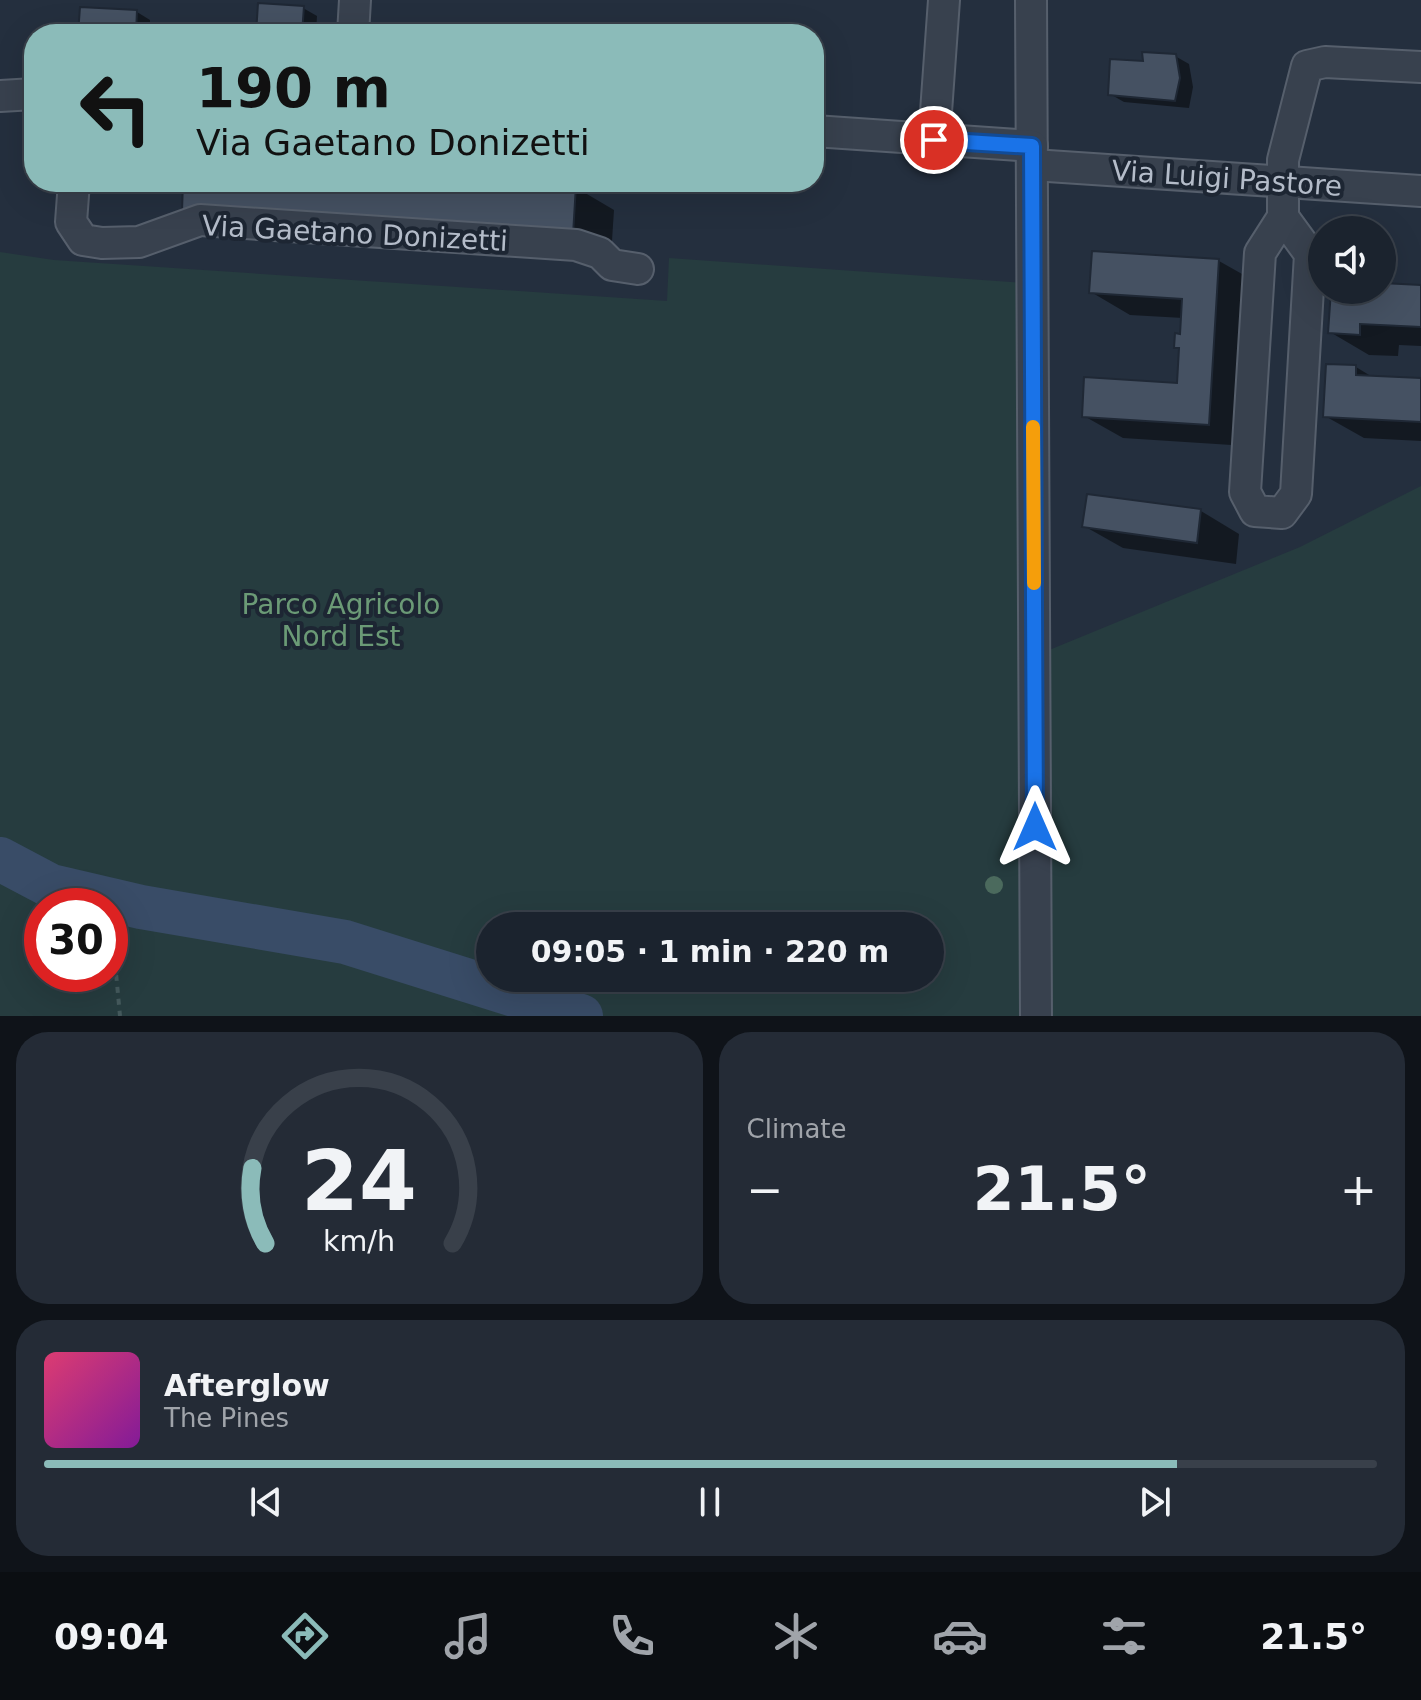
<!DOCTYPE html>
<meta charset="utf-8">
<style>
:root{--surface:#1b232e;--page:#242b36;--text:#f1f3f6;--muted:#a0a4aa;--line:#39404a;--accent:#8bbbb9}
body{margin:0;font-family:"DejaVu Sans",sans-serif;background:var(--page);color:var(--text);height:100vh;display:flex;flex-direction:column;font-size:30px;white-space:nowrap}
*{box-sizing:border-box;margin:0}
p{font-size:26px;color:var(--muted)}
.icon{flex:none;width:44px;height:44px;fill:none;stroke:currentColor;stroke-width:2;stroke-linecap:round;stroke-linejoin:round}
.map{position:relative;height:1016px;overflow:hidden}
.drawer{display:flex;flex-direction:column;gap:16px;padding:16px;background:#0f1319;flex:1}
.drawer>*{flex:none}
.top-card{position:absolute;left:24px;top:24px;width:800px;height:168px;border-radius:32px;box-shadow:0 8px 32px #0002,0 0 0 2px var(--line);background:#8bbbb9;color:#111;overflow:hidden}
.fabs{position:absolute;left:1308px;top:216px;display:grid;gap:16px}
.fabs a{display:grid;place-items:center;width:88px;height:88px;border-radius:50%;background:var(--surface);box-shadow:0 8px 32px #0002,0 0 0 2px var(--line);font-size:40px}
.speed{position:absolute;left:24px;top:888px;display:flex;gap:16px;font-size:40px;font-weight:700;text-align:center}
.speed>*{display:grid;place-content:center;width:104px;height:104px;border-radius:50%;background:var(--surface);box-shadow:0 8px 32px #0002,0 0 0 2px var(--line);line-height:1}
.speed .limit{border:12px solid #d22;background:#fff;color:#111}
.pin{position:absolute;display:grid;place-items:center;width:68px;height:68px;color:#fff;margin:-34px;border:4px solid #fff;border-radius:50%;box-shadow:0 2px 8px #0007}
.me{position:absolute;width:88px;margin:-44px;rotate:0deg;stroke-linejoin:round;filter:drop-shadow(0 0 6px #0008)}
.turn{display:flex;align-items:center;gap:28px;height:168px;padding:0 40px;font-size:36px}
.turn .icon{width:104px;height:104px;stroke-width:2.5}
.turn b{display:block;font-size:56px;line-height:68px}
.big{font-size:60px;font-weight:600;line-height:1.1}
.drawer .tile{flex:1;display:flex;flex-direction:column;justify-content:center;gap:12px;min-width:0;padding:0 28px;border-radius:32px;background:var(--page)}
.drawer .dial{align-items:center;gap:0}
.dial svg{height:208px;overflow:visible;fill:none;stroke:var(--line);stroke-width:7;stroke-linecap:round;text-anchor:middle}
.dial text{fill:var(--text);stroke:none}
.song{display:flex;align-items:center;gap:24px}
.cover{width:96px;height:96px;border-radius:12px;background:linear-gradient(135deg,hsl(340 70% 55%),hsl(290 70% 35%))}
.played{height:8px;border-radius:4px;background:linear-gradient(90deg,var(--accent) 85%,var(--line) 85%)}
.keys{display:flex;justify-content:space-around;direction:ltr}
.heat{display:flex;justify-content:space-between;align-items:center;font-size:44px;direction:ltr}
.drawer .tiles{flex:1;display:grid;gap:16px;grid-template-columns:1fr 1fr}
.tile:last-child{grid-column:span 2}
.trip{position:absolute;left:476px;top:912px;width:468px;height:80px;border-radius:40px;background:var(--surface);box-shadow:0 8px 32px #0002,0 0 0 2px var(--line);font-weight:600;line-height:80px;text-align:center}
.menu{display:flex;height:128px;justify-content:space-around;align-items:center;background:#0b0e12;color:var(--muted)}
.menu .icon{width:56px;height:56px}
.menu .current{color:var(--accent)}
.menu b{font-size:36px;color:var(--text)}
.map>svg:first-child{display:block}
.green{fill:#263c3f;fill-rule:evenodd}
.shadow{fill:#0007}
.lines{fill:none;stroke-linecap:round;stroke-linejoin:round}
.river{stroke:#394c67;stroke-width:44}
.building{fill:#455162;stroke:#1f2835;stroke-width:2}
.minor-casing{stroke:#565f6c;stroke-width:34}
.path{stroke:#44595c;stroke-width:4;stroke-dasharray:6 6;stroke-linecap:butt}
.minor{stroke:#38414e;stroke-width:30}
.tree{fill:#4b6a5d}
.route-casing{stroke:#114b97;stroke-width:20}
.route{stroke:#1a73e8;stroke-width:14}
.slow{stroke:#f59e0b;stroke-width:14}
.labels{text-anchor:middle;stroke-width:8;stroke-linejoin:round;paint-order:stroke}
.street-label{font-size:28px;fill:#b4bcc9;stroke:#1d2633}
.park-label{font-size:28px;fill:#6b9a76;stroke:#1d2633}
</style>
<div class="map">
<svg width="1421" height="1016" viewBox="0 0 1421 1016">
<rect width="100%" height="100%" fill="#242f3e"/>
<path class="green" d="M0,252L54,260L667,301L669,258L1024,283L1037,655L1300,547L1421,486V1016H0ZM42,906H110V974H42ZM490,926H930V978H490Z"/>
<g class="shadow">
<polygon points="303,8 317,16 316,34 258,34"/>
<polygon points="137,12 150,20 150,34 80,34"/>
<polygon points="1175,56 1189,64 1193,87 1189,108 1124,102 1110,94"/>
<polygon points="185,182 492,182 575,187 614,210 611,256"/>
<polygon points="1219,261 1258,283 1247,446 1123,438 1084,416 1179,385 1181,349 1176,347 1182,336 1183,318 1130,315 1091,292"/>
<polygon points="1382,285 1421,287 1421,346 1399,345 1398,356 1369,355 1330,332 1333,290 1382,290"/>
<polygon points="1356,367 1374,378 1421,380 1421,441 1364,438 1325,416"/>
<polygon points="1201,511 1239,534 1236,564 1123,548 1084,526"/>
</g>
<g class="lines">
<polyline class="river" points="0,859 51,886 141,907 345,942 581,1016"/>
</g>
<g class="building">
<polygon points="258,3 304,6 302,34 256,34"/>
<polygon points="80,7 137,10 136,34 78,34"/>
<polygon points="1142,52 1176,54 1180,78 1175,101 1108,95 1110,59 1143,61"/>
<polygon points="183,182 523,182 576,185 573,235 182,211"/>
<polygon points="1092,251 1219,259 1209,425 1082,417 1084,377 1177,383 1179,348 1174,348 1175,333 1180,334 1182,299 1089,293"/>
<polygon points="1382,283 1421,285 1421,327 1360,324 1360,335 1328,333 1331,290 1382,290"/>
<polygon points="1326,364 1356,365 1356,375 1421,378 1421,422 1323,417"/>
<polygon points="1087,494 1201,509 1197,543 1082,527"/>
</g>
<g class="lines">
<g class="minor-casing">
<g id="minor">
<polyline points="1031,0 1036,1016"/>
<polyline points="353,34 355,0"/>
<polyline points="0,96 34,94"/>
<polyline points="814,131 1032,146"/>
<polyline points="934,140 944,0"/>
<polyline points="1033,165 1421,191"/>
<polyline points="74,182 71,222 83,240 102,243 139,242 200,220 576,245 600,253 612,265 638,269"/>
<polyline points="1283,217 1260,253 1245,492 1255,511 1282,513 1296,494 1310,254 1283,217 1283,160 1307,66 1325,62 1421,67"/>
</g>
</g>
<polyline class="path" points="114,951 120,1016"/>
<use href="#minor" class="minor"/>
</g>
<circle class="tree" cx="994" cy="885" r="9"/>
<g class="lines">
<g class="route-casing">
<polyline id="route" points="934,140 1032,146 1035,827"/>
</g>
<use href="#route" class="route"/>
<polyline class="slow" points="1033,427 1034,583"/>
</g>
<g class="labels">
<g class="street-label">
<text transform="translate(1227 178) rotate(4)" y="10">Via Luigi Pastore</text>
<text transform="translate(355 233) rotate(3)" y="10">Via Gaetano Donizetti</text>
</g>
<g class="park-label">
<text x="341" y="614">Parco Agricolo<tspan x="341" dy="32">Nord Est</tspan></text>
</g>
</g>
</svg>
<div class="fabs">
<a><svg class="icon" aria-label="sound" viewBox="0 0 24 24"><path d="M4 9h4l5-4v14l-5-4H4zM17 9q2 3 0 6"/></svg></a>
</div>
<div class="speed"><div class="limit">30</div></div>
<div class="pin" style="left:934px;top:140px;background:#d93025"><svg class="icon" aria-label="arrive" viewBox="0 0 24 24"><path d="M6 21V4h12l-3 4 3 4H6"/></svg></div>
<svg class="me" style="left:1035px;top:827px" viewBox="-20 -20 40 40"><path d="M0-17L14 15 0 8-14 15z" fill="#1a73e8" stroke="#fff" stroke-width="4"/></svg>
<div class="trip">09:05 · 1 min · 220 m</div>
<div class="top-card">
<div class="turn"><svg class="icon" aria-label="left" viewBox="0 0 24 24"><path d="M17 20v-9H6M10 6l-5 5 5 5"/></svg><div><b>190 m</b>Via Gaetano Donizetti</div></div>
</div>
</div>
<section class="drawer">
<div class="tiles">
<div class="tile dial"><svg viewBox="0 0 100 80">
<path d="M14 69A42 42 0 1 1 86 69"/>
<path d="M14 69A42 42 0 0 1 9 40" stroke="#8bbbb9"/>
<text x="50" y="56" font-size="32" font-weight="700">24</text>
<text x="50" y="72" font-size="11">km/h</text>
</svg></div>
<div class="tile"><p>Climate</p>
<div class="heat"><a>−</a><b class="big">21.5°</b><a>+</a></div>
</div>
<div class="tile">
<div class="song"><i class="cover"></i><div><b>Afterglow</b><p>The Pines</p></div></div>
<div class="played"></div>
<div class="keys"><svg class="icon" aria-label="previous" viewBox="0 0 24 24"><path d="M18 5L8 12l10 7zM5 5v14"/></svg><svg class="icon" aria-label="pause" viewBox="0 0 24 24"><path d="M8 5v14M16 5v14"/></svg><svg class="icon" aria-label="next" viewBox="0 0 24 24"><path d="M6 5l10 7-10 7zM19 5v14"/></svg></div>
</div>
</div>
</section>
<nav class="menu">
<b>09:04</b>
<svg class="icon current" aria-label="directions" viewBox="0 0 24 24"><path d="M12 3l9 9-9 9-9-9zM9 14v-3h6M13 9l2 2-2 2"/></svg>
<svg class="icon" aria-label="music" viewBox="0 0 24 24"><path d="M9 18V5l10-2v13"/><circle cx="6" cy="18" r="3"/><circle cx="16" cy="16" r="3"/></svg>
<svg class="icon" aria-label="phone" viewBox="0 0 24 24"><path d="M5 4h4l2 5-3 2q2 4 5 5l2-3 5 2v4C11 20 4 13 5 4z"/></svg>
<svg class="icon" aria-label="climate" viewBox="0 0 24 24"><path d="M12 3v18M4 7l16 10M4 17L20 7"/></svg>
<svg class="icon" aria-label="car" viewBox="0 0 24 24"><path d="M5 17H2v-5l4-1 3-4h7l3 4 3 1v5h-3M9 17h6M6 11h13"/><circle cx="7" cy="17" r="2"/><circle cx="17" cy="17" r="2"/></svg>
<svg class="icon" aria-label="filters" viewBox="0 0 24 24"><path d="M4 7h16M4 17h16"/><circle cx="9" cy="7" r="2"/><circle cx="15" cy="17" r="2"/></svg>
<b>21.5°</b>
</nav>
